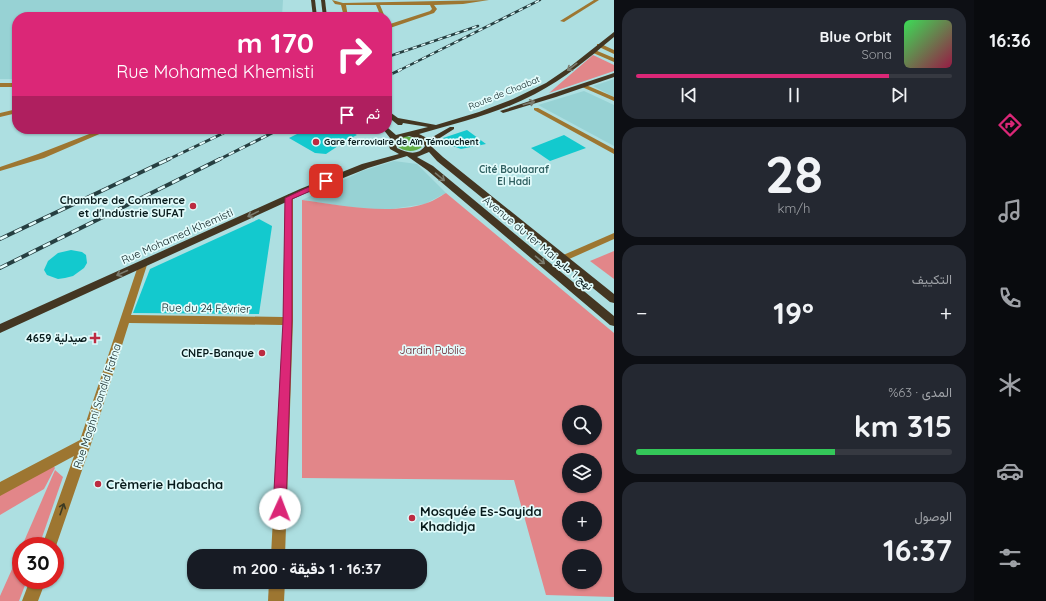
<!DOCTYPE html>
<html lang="ar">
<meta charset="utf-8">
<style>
:root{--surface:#171b24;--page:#242831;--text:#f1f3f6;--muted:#9ea1a6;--line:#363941;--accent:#db2777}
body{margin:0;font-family:Quicksand,Vazirmatn,sans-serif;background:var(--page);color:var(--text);direction:rtl;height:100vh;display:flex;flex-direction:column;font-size:15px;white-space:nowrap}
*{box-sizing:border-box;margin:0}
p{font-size:13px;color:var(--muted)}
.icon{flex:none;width:22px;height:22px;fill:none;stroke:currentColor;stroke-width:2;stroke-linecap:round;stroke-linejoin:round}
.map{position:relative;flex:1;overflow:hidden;direction:ltr}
.sheet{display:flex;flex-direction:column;gap:8px;padding:8px;background:#0d0f14;width:360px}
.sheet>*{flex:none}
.hud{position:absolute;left:12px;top:12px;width:380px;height:122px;border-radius:16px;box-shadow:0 1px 3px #0004;direction:rtl;background:#db2777;color:#fff;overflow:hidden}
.fabs{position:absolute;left:562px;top:405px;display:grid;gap:8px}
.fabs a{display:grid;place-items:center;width:40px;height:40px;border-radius:50%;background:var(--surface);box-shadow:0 1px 3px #0004;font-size:20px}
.speed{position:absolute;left:12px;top:537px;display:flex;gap:8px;font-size:20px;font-weight:700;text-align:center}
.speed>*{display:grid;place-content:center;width:52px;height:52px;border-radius:50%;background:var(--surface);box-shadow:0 1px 3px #0004;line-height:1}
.speed .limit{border:6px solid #d22;background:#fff;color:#111}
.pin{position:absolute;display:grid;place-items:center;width:34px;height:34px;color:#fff;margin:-17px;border-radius:8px;box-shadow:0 2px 6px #0006}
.me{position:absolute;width:44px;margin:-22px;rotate:2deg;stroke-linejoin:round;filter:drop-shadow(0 0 3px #0008)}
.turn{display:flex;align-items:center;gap:14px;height:84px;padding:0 12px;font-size:18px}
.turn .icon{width:52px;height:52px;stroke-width:2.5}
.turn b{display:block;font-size:28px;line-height:34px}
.then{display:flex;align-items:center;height:38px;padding:0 12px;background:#0003;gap:8px;font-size:15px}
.big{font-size:30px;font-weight:800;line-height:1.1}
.sheet .widget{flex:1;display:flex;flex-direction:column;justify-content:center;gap:6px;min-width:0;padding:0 14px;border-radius:16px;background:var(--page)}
.sheet .dial{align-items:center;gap:0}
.dial b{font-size:52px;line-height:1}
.song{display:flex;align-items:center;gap:12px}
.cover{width:48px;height:48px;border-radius:6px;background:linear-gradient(135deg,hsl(130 70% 55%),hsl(340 70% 35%))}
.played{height:4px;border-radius:2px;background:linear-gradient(90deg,var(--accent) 80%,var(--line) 80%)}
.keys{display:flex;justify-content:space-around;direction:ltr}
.heat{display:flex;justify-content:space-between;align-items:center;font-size:22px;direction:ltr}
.charge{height:6px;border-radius:3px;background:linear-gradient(90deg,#34c759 63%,var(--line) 0)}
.trip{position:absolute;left:187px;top:549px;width:240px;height:40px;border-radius:16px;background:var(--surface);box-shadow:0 1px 3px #0004;font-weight:800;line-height:40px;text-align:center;direction:rtl}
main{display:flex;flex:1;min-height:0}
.dock{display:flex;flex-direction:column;width:72px;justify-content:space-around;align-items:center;background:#090b0e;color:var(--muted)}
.dock .icon{width:28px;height:28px}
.dock .on{color:var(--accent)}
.dock b{font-size:18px;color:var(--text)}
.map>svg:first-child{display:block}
.built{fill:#97d2d4}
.green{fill:#e28689;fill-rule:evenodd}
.water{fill:#63af47}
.building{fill:#13c9ce}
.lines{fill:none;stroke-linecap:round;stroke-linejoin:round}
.minor{fill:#9d7631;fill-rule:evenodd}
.major{fill:#433622;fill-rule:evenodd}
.rail-far2-casing{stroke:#263f41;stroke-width:2.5}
.rail-far1-casing{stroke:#263f41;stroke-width:3}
.rail-casing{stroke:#263f41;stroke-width:4}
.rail-far2{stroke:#e2fbfb;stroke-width:1.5;stroke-dasharray:4.5;stroke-linecap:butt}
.rail-far1{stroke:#e2fbfb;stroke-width:2;stroke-dasharray:6;stroke-linecap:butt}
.rail{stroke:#e2fbfb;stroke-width:2.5;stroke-dasharray:8;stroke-linecap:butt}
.oneway{stroke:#7b7b6e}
.oneway2{stroke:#3c3a23}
.route{fill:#db2777;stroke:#8e194d}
.poi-dot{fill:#bc2b41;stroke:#e2fbfb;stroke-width:1.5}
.labels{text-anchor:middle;stroke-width:3.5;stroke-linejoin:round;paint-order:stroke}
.far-street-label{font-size:9px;fill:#071a1b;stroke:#e2fbfb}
.far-poi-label{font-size:9px;font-weight:bold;fill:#071a1b;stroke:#e2fbfb;text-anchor:start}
.far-neighbourhood-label{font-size:10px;font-weight:bold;fill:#316162;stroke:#e2fbfb}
.poi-label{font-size:11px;font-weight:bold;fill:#071a1b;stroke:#e2fbfb;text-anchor:end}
.street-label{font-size:11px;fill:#071a1b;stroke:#e2fbfb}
.park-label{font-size:11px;fill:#5f0d1b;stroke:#e2fbfb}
.near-poi-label{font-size:13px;font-weight:bold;fill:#071a1b;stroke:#e2fbfb;text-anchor:start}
</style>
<main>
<nav class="dock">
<b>16:36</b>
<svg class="icon on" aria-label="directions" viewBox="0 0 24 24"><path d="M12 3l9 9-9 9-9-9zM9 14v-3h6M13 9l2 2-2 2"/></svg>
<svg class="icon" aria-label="music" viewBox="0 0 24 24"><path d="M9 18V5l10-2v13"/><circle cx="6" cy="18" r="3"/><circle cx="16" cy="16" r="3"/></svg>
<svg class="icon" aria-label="phone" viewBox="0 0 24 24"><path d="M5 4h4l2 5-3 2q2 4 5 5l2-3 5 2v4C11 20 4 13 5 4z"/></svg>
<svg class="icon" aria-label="climate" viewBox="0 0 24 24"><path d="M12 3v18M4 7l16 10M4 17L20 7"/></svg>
<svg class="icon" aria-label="car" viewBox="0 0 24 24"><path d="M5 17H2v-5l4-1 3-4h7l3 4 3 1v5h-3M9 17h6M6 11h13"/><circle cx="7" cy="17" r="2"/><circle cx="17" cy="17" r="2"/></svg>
<svg class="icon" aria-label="filters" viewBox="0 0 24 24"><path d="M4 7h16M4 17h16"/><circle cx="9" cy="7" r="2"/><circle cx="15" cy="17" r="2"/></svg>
</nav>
<section class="sheet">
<div class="widget">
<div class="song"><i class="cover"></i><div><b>Blue Orbit</b><p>Sona</p></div></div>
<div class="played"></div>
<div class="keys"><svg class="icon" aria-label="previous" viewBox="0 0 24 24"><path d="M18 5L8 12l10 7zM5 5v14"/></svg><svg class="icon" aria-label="pause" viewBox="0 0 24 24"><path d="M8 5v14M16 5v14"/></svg><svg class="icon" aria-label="next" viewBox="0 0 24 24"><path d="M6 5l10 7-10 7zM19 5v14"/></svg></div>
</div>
<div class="widget dial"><b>28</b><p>km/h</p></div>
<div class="widget"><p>التكييف</p>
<div class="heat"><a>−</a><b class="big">19°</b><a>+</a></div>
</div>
<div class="widget"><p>المدى · 63%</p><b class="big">315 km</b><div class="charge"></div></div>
<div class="widget"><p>الوصول</p><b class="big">16:37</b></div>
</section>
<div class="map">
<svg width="614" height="601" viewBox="0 0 614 601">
<rect width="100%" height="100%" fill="#addfe1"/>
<g class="built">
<polygon points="0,0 283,0 282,17 17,17 17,79 0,79"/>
<polygon points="614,79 614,97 593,86"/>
<polygon points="584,91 614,105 614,146 538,105"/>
<polygon points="394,161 417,164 446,193 425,204 385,210 341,206 302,200 362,171"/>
</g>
<g class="green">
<polygon points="593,55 614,65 614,71 549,93"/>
<path d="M446,193L614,333V597L546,595L514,480L302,478V200C338,205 389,215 424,204C432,202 439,197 446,193ZM569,412H595V438H569ZM569,460H595V486H569ZM569,508H595V534H569ZM569,556H595V582H569Z"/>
<polygon points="614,251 614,279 590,261"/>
<polygon points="52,464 55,468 44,489 0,515 0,492"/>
<polygon points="55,470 63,477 39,546 22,546"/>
<polygon points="21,549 21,580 27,580 19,601 0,601 0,596"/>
</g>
<path class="water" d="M406,136L421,140L422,147C414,153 403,152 396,145V140Z"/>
<g class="building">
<polygon points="307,129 346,129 357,135 337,145 338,146 326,154 315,153 289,138"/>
<polygon points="467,130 486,144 461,149 453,146 443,138"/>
<polygon points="564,135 586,148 550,161 531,148"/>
<polygon points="259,219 272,226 259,314 133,313 150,269"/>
<polygon points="71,250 82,252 86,255 87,263 84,268 73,276 65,278 58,279 47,275 44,270 48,261 58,253"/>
</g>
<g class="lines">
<g class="minor">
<polygon points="332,0 343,3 489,0 463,4 434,5 437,9 434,13 387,29 387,25 430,11 432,9 430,5 380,5 385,17 381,17 376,5 346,5 348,17 344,17 341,5 335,4"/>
<polygon points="594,0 599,0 564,22 560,21"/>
<polygon points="597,44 601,44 614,50 614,54 597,46"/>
<polygon points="591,50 595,50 614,58 614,62 591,52"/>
<rect x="0" y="83" width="17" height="4"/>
<polygon points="582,85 586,85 614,97 614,101 582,87"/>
<polygon points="534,108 538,108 614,149 614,154 534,110"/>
<polygon points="17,109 17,113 0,117 0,113"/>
<polygon points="102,129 111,129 44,158 0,171 0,167 38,154"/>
<polygon points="289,194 293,197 293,321 285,556 271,556 283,325 129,323 91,444 56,546 55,549 55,546 42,546 74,456 0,496 0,482 80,440 139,263 145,263 147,265 131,315 283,317 285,197"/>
<polygon points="614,233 614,239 567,260 564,261 559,258 561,256"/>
<polygon points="30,580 46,580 38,601 22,601"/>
<polygon points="269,582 285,582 284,601 268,601"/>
</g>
<g class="major">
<polygon points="311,0 315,0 317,17 313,17"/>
<polygon points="321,0 325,0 327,17 323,17"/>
<path d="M614,32V37C589,58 564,79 535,94C499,113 458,123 419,134L429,139L450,127H454V129L432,143V147L443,157L614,294V303L610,302L437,161L429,152L417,157L433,166L614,316V326L610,325L427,170L407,156L368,168L306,193L0,333V324L300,189L362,164L399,154L390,149L388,143L390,138L383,129L388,128L396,135L428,127L403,123L402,125H398L387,116V110L398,118L436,125L479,112L513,99L546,83L571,66ZM409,136L422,140L425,146C418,156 407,153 397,148L396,143L397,139Z"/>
<polygon points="614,73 614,77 556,97 503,113 500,111"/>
</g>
<g class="rail-far2-casing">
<g id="rail-far2">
<polyline points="387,57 478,26"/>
<polyline points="398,71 540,0"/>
</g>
</g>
<g class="rail-far1-casing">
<g id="rail-far1">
<polyline points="387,76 400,70"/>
<polyline points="167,160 232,129"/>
<polyline points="218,160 280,129"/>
</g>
</g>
<g class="rail-casing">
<g id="rail">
<polyline points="0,239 169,159"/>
<polyline points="0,268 220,159"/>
</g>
</g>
<use href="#rail-far2" class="rail-far2"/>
<use href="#rail-far1" class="rail-far1"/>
<use href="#rail" class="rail"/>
</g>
<defs><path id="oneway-shaft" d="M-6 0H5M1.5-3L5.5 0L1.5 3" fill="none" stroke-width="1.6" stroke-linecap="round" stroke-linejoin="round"/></defs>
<g class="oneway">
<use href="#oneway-shaft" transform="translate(572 67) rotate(143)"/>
<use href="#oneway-shaft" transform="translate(529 103) rotate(-16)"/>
<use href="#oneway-shaft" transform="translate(440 177) rotate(40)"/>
<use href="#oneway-shaft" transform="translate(253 214) rotate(154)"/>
<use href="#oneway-shaft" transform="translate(540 260) rotate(40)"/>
<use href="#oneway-shaft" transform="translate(122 273) rotate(156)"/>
</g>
<use class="oneway2" href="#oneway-shaft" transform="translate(62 509) rotate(-71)"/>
<polygon class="route" points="326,179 330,181 329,183 292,199 292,321 286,509 284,514 280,515 275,514 273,509 283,321 285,198"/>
<g class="poi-dot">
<circle cx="316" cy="142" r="4"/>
<circle cx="193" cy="206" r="4"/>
<path d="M93 332h4v4h4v4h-4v4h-4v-4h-4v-4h4z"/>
<circle cx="262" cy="353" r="4"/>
<circle cx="98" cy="484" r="4"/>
<circle cx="412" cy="518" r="4"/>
</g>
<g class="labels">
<g class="far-street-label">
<text transform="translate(504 93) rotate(-22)" y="3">Route de Chaabat</text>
</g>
<g class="far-poi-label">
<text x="324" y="145">Gare ferroviaire de Aïn Témouchent</text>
</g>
<g class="far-neighbourhood-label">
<text x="514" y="173">Cité Boulaaraf<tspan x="514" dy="12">El Hadi</tspan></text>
</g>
<g class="poi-label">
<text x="185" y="204">Chambre de Commerce<tspan x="185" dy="13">et d'Industrie SUFAT</tspan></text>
<text x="87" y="342">صيدلية 4659</text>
<text x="254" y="357">CNEP-Banque</text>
</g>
<g class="street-label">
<text transform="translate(177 236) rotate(-24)" y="4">Rue Mohamed Khemisti</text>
<text transform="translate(538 243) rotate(40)" y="4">Avenue du 1er Mai نهج 1 مايو</text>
<text transform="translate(206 308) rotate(1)" y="4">Rue du 24 Février</text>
<text transform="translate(97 406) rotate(-72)" y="4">Rue Maghni Sandid Fatna</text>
</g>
<g class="park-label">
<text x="432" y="354">Jardin Public</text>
</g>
<g class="near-poi-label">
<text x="106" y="489">Crèmerie Habacha</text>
<text x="420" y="516">Mosquée Es-Sayida<tspan x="420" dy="15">Khadidja</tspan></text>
</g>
</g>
</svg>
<div class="fabs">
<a><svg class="icon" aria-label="search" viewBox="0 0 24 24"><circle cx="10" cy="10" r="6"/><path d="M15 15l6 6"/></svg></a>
<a><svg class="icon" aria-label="layers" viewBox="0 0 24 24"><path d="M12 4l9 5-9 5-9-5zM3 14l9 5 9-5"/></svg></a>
<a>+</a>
<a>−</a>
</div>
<div class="speed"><div class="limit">30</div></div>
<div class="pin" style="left:326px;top:181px;background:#d93025"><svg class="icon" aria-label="arrive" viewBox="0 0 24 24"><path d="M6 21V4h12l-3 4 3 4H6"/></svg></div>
<svg class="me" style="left:280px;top:509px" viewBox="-20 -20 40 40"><circle r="19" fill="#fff"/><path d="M0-13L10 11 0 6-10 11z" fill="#db2777"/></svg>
<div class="trip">16:37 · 1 دقيقة · 200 m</div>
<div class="hud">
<div class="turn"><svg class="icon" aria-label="right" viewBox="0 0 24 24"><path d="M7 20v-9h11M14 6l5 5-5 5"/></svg><div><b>170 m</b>Rue Mohamed Khemisti</div></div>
<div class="then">ثم<svg class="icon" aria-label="arrive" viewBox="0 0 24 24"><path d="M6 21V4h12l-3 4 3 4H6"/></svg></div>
</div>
</div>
</main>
